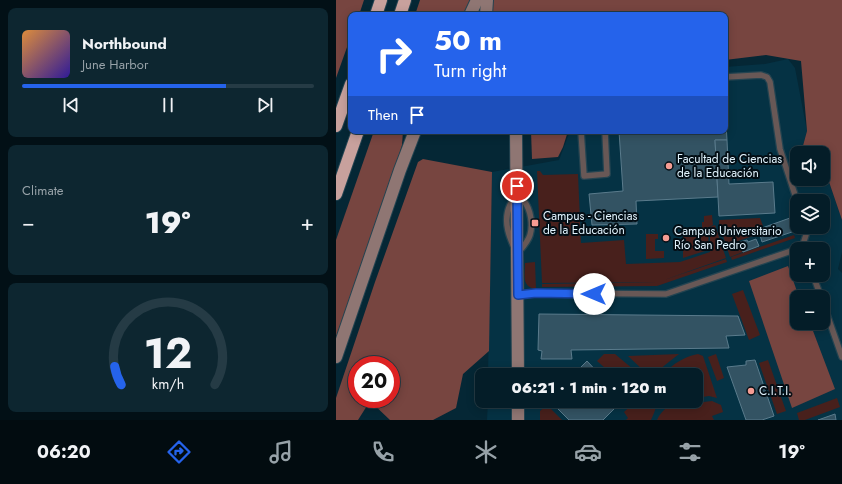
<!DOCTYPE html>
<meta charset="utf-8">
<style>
:root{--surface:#041d28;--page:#0d2630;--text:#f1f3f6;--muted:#97a2a8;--line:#253b45;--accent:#2563eb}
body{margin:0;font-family:Jost,sans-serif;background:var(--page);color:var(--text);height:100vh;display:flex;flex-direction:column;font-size:15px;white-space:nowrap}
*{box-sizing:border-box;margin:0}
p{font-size:13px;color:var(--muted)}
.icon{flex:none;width:22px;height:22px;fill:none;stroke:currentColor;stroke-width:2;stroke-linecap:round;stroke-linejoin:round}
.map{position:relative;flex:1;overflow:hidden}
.drawer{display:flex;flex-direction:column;gap:8px;padding:8px;background:#021016;width:336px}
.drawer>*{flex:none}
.hud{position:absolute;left:12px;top:12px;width:380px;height:122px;border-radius:8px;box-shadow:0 2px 10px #0003,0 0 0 1px var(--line);background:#2563eb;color:#fff;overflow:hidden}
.buttons{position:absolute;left:454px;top:146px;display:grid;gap:8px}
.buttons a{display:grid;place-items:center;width:40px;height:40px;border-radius:8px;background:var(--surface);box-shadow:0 2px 10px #0003,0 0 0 1px var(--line);font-size:20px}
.speed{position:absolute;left:12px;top:356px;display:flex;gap:8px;font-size:20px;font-weight:700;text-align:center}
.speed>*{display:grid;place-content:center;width:52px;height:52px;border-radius:50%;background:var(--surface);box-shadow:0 2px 10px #0003,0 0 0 1px var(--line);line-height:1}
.speed .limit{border:6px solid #d22;background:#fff;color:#111}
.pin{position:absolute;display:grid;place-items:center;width:34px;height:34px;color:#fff;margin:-17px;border:2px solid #fff;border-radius:50%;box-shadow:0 1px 4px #0007}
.me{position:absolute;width:44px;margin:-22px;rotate:270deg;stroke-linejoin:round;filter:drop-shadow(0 0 3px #0008)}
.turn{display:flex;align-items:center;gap:14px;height:84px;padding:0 20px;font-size:18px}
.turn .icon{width:52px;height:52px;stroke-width:2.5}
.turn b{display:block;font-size:28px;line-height:34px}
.then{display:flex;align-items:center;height:38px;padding:0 20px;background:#0003;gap:8px;font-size:15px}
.big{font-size:30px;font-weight:800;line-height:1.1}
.drawer .widget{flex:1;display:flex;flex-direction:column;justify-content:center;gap:6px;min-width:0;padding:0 14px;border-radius:8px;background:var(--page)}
.drawer .dial{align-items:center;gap:0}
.dial svg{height:104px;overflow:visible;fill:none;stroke:var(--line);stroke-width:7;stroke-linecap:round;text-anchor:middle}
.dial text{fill:var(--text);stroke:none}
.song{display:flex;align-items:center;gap:12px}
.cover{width:48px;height:48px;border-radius:6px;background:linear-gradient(135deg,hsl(30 70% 55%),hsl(250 70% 35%))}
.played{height:4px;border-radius:2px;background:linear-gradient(90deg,var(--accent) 70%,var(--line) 70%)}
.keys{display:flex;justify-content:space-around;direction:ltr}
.heat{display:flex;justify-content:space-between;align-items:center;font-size:22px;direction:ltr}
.trip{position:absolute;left:139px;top:368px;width:228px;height:40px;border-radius:8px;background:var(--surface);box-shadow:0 2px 10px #0003,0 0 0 1px var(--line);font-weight:800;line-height:40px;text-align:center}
.dock{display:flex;height:64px;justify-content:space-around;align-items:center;background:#020c10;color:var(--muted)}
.dock .icon{width:28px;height:28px}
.dock .active{color:var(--accent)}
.dock b{font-size:18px;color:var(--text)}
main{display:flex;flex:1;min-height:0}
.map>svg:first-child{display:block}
.built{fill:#053244;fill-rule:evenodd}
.green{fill:#48201c}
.forest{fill:#774540;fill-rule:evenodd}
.building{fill:#335363;stroke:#5a7b8c}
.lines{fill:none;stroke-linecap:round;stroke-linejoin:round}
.lane-casing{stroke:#244451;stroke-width:8}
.secondary-casing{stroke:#244451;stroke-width:14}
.highway-casing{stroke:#244451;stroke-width:14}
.lane{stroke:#685856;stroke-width:5.5}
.secondary{stroke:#8f7673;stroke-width:12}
.highway{stroke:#c8a19d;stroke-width:12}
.route-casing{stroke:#184099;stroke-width:10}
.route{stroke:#2563eb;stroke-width:7}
.poi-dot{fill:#f59c93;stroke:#030e15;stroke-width:1.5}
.labels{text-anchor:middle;stroke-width:4;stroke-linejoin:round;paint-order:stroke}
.poi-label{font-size:12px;fill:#e2f4fe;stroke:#030e15;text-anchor:start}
</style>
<main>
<section class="drawer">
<div class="widget">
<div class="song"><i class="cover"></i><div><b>Northbound</b><p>June Harbor</p></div></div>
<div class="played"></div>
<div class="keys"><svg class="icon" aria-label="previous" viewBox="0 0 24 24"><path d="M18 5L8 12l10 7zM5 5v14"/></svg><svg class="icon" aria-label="pause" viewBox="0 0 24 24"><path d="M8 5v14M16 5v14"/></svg><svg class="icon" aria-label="next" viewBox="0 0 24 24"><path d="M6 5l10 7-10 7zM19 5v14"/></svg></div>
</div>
<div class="widget"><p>Climate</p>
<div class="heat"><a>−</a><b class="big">19°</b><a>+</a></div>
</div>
<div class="widget dial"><svg viewBox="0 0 100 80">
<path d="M14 69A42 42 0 1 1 86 69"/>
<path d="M14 69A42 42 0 0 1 9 55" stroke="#2563eb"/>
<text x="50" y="56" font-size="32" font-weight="700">12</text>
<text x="50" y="72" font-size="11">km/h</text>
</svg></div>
</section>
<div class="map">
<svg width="506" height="420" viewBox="0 0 506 420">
<rect width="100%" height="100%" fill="#052735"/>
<path class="built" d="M452,59L459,68L471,131L465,153H461V179H487V174L491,176L506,220V252L502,269L506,273V420H151L152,401H360V375H152L156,172L223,160L234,131H389V67L429,64ZM461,201H487V227H461ZM461,249H487V275H461ZM461,297H487V323H461Z"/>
<g class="green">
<polygon points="201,171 204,171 207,175 242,174 245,243 288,240 290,264 344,262 374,252 374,227 379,225 390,258 328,280 390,259 391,262 321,286 206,287 206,284 321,282 206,283"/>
<polygon points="376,215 377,225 373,227 372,250 347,258 347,235 349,235 349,233 366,232 366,222 368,222 368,216"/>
<polygon points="424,218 427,226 416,230 417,236 402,241 407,252 394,257 383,224 383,220"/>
<polygon points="310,234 322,234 322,239 319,239 319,251 328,251 328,258 310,259"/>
<polygon points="458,235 459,238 396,260 395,257"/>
<path d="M199,262L200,289C185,287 189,274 189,263Z"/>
<polygon points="407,290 424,335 413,340 396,294"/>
<polygon points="268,354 279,354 304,375 277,375 261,361"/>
<polygon points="343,354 329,365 322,371 314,370 310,371 308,371 292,356"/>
<path d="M362,354L367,356L381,398L373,396L360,398V375H331C332,373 332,371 333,369C339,362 354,355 362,354Z"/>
<polygon points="380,354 388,378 381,381 372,357"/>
<polygon points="432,360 450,411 441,414 423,363"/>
<polygon points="501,398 504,407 469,420 463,420 461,413"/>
<polygon points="300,401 322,401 318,413 315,420 290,420 292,418 288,412"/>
<path d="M347,401L359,403L376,401L385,405L387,412L376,416L378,420H321C326,409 335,403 347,401Z"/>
<polygon points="211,405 226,420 204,420 204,411"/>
</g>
<g class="forest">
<polygon points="0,0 28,0 23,15 15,15 15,36 0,78"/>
<polygon points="84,0 506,0 506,220 491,176 487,174 487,153 465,153 471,131 465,61 430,55 389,60 389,15 79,15"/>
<polygon points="38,131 67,131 66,145 56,179 0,341 0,240"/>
<polygon points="195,131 232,131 227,147 222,157 196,159"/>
<path d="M87,159L156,172L153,351L127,374L120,408L97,420H54L34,401L22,420H0V398L39,282L82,162ZM21,365H55V399H21Z"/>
<polygon points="452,266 463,297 461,297 461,323 474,323 499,389 456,408 413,281"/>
</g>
<g class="building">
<polygon points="389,107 391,140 379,140 382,197 300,201 301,224 256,225 253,194 287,191 283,131 389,131"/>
<polygon points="379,140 391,140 393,184 437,182 439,213 383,216"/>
<polygon points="454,218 455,224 459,223 462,230 426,242 424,235 428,233 426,228"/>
<polygon points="420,239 423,246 407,252 404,242 411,240 412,242"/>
<polygon points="203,314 402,316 409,335 390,336 393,348 235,350 236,359 205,359 206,351 202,350"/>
<polygon points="419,360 438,416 426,420 410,420 391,367 410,365 410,361"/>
<polygon points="251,361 264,375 237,375"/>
<polygon points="214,401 286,401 267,420 233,420"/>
<polygon points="499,414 500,420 482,420"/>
</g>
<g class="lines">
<g class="lane-casing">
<g id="lane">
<polyline points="389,77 425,75 431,77 434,82 444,149 461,201"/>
<polyline points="245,131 248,176 271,174 269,131"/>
<path d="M181,194C183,196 186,199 188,201C195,210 197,225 194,235C192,242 186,248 181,254C174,239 166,222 174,205C176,201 179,198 181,194Z"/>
<polyline points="467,249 466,247 470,235 468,227"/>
<polyline points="477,275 485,297"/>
<polyline points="182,295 200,293 330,294 461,249"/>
<polyline points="487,303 506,357"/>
</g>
</g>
<g class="secondary-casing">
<g id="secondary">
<polyline points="134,15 141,0"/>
<polyline points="150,15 151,0"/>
<polyline points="180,131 182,375"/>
<polyline points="0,357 64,170 79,131"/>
<polyline points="182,401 182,420"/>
</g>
</g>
<g class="highway-casing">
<g id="highway">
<polyline points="40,15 45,0"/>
<polyline points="64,15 69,0"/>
<polyline points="0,126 15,84"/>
<polyline points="0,194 22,131"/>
</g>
</g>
<use href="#lane" class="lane"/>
<use href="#secondary" class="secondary"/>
<use href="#highway" class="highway"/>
</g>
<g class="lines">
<g class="route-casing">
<polyline id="route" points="181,186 182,295 200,293 258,294"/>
</g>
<use href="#route" class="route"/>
</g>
<g class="poi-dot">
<circle cx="333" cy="166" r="4"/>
<rect x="195" y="219" width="8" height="8" rx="2"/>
<circle cx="330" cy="238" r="4"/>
<circle cx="415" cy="391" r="4"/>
</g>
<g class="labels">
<g class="poi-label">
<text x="341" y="163">Facultad de Ciencias<tspan x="341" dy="14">de la Educación</tspan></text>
<text x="207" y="220">Campus - Ciencias<tspan x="207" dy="14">de la Educación</tspan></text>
<text x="338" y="235">Campus Universitario<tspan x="338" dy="14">Río San Pedro</tspan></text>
<text x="423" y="395">C.I.T.I.</text>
</g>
</g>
</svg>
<div class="buttons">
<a><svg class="icon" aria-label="sound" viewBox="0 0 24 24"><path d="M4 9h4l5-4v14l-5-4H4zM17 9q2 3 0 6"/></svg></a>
<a><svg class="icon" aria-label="layers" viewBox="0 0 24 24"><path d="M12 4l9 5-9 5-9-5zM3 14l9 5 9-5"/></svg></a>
<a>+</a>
<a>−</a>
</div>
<div class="speed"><div class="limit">20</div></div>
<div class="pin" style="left:181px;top:186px;background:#d93025"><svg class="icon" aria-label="arrive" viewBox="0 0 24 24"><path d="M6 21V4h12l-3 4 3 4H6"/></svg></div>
<svg class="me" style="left:258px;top:294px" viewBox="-20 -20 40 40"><circle r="19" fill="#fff"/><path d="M0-13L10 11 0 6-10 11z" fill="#2563eb"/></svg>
<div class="trip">06:21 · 1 min · 120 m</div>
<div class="hud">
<div class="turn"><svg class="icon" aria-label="right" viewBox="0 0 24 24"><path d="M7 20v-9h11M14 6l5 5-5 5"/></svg><div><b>50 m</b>Turn right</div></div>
<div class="then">Then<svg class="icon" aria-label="arrive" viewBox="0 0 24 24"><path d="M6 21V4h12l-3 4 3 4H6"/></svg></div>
</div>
</div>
</main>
<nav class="dock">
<b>06:20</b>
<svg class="icon active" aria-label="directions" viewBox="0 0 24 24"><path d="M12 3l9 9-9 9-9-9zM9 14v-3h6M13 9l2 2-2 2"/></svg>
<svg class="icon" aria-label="music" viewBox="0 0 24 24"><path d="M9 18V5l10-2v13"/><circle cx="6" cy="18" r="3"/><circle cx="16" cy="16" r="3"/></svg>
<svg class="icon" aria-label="phone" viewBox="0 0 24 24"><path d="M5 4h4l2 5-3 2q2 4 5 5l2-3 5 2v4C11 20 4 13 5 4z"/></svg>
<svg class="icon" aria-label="climate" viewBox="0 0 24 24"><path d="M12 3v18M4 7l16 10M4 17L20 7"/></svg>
<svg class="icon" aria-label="car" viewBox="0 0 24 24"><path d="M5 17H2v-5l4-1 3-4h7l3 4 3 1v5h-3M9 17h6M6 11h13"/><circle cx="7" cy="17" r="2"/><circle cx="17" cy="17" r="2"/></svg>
<svg class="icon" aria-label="filters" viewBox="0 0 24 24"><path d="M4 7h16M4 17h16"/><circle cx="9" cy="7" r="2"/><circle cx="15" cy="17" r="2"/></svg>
<b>19°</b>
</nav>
